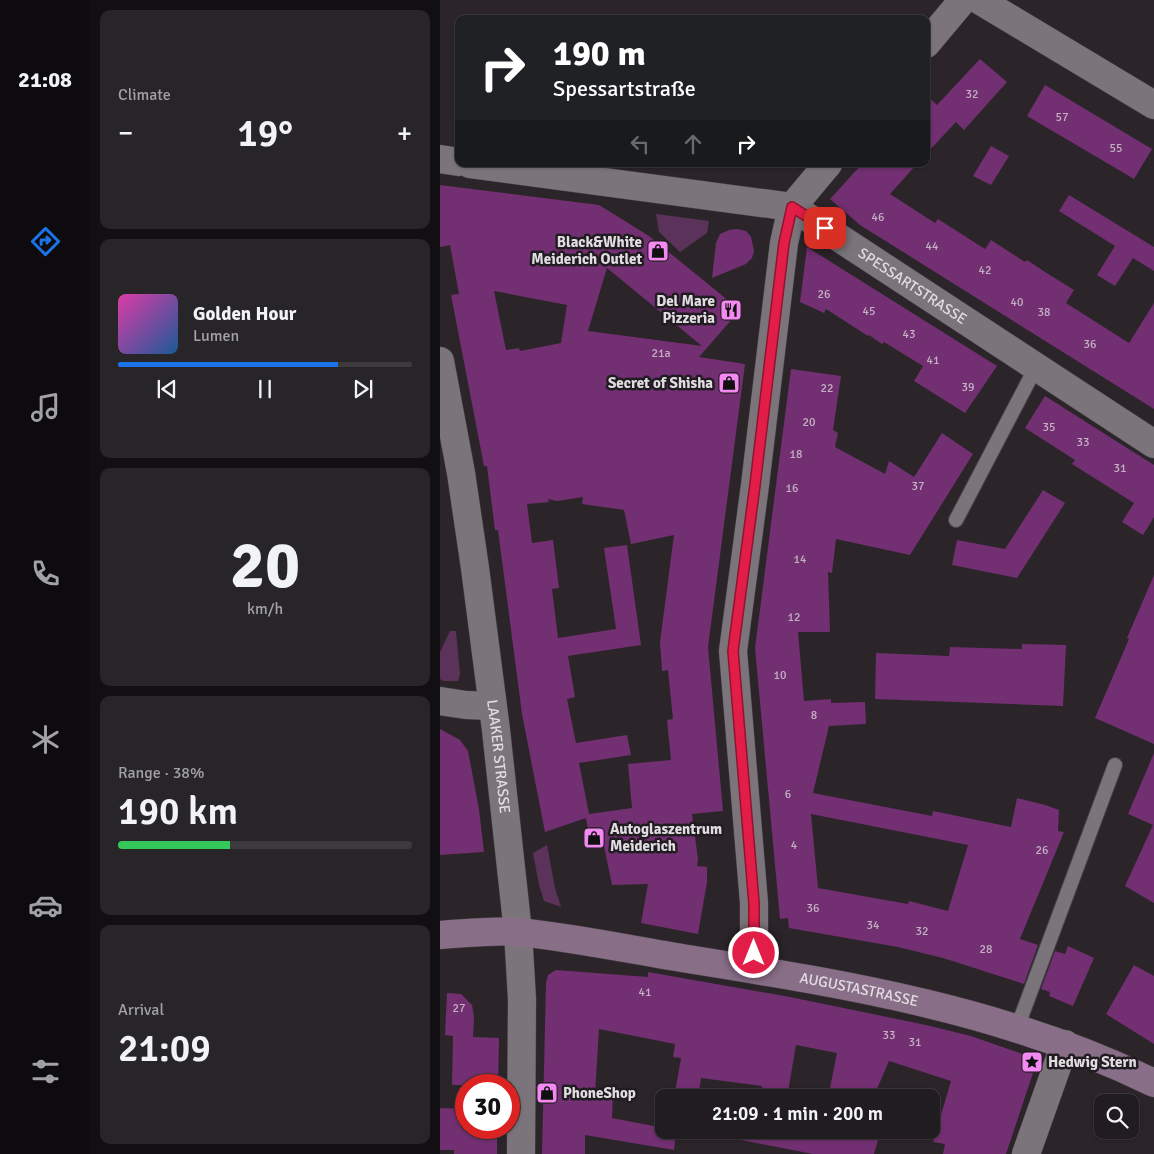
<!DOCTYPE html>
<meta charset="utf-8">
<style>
:root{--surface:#201c20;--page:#282529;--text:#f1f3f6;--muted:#a2a1a5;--line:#3d3a3e;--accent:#1a73e8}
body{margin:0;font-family:Signika,sans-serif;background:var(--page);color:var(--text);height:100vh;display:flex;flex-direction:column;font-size:19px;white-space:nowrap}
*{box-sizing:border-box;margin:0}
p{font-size:16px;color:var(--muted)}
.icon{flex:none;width:28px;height:28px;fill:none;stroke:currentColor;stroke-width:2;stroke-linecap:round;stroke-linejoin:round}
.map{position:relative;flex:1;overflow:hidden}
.panel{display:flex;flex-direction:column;gap:10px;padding:10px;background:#120f12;width:350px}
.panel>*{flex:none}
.guide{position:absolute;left:15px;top:15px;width:475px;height:152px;border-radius:10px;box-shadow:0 1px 4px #0004,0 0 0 1px var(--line);background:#202124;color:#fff;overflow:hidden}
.fabs{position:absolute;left:654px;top:1094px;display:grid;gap:10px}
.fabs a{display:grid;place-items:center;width:45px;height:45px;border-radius:10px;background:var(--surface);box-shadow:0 1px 4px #0004,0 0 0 1px var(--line);font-size:25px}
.speed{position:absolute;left:15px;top:1074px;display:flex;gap:10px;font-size:25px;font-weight:700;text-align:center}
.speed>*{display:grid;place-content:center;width:65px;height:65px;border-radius:50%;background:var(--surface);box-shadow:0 1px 4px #0004,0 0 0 1px var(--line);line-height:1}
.speed .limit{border:8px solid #d22;background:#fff;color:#111}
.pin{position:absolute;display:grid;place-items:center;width:42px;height:42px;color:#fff;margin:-21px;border-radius:10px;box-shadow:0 2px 8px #0006}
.me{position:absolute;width:55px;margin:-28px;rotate:0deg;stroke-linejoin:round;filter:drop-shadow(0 0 4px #0008)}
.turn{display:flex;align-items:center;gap:18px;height:105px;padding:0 15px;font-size:22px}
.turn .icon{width:65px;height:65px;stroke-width:2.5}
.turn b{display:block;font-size:35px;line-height:42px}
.lanes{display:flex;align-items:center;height:48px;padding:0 15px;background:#0003;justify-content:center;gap:25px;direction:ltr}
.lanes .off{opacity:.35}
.big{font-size:38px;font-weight:600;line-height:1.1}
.panel .tile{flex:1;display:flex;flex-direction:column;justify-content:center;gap:8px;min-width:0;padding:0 18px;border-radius:10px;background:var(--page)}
.panel .dial{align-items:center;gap:0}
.dial b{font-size:65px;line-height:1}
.song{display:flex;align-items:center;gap:15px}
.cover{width:60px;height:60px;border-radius:8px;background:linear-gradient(135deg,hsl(320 70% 55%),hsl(210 70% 35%))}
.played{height:5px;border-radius:2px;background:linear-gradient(90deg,var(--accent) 75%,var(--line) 75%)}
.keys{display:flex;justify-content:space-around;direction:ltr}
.heat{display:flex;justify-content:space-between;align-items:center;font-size:28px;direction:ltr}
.charge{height:8px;border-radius:4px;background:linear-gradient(90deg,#34c759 38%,var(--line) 0)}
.trip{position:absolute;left:215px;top:1089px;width:285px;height:50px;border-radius:10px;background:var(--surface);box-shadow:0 1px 4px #0004,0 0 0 1px var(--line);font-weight:600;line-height:50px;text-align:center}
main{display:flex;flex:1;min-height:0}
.menu{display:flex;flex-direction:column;width:90px;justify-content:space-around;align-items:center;background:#0d0b0d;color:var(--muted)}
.menu .icon{width:35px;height:35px}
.menu .active{color:var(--accent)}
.menu b{font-size:22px;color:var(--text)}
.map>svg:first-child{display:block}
.green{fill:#5b335a}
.building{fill:#722f71;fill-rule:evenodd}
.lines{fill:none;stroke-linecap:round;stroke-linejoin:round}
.lane-casing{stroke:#484448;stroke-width:16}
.street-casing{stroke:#484448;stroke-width:29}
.secondary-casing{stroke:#484448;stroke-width:29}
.lane{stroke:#7b747a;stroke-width:14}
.street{stroke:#7b747a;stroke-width:28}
.secondary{stroke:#896e88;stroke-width:28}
.route-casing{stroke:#92132f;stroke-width:12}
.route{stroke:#e11d48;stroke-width:9}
.labels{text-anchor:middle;stroke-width:5;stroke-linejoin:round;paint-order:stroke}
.number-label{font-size:12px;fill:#c4b1c4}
.poi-label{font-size:15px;font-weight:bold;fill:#e0dce0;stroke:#211c21;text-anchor:end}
.street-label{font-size:15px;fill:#e0dce0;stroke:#211c21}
</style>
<main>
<nav class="menu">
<b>21:08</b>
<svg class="icon active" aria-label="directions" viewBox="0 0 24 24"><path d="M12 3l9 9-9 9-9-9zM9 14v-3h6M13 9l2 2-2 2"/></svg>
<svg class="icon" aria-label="music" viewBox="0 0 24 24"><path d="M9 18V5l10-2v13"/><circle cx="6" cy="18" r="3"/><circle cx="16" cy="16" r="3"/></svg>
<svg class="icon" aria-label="phone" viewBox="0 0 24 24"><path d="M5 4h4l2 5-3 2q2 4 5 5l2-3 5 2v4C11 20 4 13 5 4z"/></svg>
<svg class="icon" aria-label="climate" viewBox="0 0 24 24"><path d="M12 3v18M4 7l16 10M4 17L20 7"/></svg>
<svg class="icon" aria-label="car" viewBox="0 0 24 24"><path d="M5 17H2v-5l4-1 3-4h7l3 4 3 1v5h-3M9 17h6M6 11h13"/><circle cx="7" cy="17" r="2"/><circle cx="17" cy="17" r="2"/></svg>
<svg class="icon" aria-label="filters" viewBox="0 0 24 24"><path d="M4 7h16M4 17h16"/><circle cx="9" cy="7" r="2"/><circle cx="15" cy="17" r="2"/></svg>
</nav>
<section class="panel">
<div class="tile"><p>Climate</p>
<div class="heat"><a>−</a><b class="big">19°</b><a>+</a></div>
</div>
<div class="tile">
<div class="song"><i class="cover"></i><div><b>Golden Hour</b><p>Lumen</p></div></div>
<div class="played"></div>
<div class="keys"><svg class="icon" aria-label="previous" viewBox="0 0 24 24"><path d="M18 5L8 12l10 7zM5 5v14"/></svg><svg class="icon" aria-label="pause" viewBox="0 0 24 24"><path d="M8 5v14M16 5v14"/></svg><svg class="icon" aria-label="next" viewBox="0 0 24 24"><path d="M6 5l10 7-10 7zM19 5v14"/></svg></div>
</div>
<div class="tile dial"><b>20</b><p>km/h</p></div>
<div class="tile"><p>Range · 38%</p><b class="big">190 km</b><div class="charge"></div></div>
<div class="tile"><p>Arrival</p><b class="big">21:09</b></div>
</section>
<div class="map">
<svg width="714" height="1154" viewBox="0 0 714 1154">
<rect width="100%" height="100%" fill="#2b252a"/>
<g class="green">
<polygon points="216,214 269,221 267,233 240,252 219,232"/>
<polygon points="10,631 16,631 20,674 18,681 4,681 0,679 0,652"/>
<polygon points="107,845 115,888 121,907 104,901 99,885 93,853"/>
</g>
<g class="building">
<polygon points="540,59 567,82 524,130 516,122 486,154 486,95 497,105"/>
<polygon points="605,85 712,149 694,179 587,116"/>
<polygon points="551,146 569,156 551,185 533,176"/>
<polygon points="422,164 477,164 450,194 495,223 498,219 545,249 551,240 585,262 587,260 605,272 634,290 626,303 689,343 714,303 714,409 420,225 390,199"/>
<path d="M0,185L159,205L209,236L300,310L259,357L305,364L268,647L283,811L252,814L258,859L257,866L267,867V882L258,934L201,923L208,884L172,885L164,846L151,848L146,818L105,832L82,714L58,530H55L47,466H44L11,295L19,294L10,245L0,247ZM167,268L262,346L148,331ZM54,291L127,305L121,343L80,351L79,348L66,350ZM143,497L142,504L184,510L191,544L234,535L220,642L222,671L228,670L233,719L227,720L231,760L188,764L192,808L149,814L139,763L191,755L187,735L136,743L127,699L135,697L128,656L201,645L187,545L164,548L176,629L118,638L112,589L119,588L113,540L92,543L87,504L109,502L108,499L117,501Z"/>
<polygon points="629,195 714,247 714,271 693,258 675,286 657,275 675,246 619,211"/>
<polygon points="297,229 306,231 311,237 314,251 312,258 306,264 272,278 276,243 280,234 289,230"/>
<polygon points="367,247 557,366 525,413 474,381 483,366 444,342 442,344 429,335 428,336 386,309 384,313 360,302"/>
<path d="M351,369L401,376L393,430L398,433L395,447L445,474L449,461L474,477L502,433L533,454L470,555L396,539L392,573L388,572L390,632H358L364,701L391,699V703L425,702L426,724L389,726L373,793L492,816L493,811L571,827L577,798L605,805L619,810L618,831L624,832L580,939L598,945L584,984L503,958L458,947L349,928L348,918L340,919L315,648ZM371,814L528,845L508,911L469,901L468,904L378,888Z"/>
<polygon points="605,396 714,465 714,517 703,535 682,522 694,503 632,464 635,460 585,428"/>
<polygon points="603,490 625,503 577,578 512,565 517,540 565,549"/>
<polygon points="714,575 714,744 655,718 689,639 687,638"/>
<polygon points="582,644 626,645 623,706 435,699 436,653 509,656 510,647 582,649"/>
<polygon points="0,729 20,740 28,751 39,809 44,852 0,855"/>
<polygon points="714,753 714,903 685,886 713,825 688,814"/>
<polygon points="628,946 654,958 633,1006 609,996 610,992 601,989 615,951 625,954"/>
<polygon points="694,965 714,976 714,1044 666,1014"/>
<polygon points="116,970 208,977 208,972 350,997 486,1025 531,1036 588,1056 594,1070 566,1154 503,1154 505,1144 493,1142 511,1081 449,1061 433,1098 388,1098 397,1053 356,1045 347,1098 320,1098 322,1086 261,1078 258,1098 234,1098 241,1058 233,1057 235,1044 159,1029 155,1094 173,1094 172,1118 224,1128 224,1130 236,1130 234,1150 145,1135 145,1154 102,1154 106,983 108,975"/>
<polygon points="7,993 21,994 32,1005 34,1017 33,1037 59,1038 58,1085 12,1085 13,1036 5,1035"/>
<polygon points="0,1108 26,1109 26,1128 57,1128 57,1154 14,1154 14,1150 0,1150"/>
<polygon points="302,1130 441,1130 434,1154 373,1154 301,1140"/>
</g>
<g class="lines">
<g class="lane-casing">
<g id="lane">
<polyline points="516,520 596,367"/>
<polyline points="577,1028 675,765"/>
</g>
</g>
<g class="street-casing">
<g id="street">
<polyline points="539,0 714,105"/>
<polyline points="486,44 523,0"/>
<polyline points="0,159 19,162"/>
<path id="s1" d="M30,164L352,207L714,444"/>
<path id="s2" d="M0,361L21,473L35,568L56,730L78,932L82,999L81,1154"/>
<polyline points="0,701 26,705 52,706"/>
<polyline points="314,969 314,903 293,651 315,485 344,243 352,207 388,164"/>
<polyline points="586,1154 625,1044"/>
</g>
</g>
<g class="secondary-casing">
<g id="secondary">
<path id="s3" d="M0,935C26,933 54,930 79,932C136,938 192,950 248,959C410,985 565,1010 714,1083"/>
</g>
</g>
<use href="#lane" class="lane"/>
<use href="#street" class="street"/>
<use href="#secondary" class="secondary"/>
</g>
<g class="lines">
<g class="route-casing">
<polyline id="route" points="314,953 314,903 293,651 315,485 344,243 352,207 385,228"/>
</g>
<use href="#route" class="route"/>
</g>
<defs>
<g id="shop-square" transform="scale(1.125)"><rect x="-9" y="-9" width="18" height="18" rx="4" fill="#f389f1" stroke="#211c21"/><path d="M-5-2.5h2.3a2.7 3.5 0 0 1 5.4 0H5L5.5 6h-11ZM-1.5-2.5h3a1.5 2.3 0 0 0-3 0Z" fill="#111"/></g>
<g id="restaurant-square" transform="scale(1.125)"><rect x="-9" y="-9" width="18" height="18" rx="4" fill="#f389f1" stroke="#211c21"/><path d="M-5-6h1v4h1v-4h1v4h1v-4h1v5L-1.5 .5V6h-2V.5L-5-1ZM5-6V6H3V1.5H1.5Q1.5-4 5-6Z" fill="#111"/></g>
<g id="sight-square" transform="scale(1.125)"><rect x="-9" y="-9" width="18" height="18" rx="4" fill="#f389f1" stroke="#211c21"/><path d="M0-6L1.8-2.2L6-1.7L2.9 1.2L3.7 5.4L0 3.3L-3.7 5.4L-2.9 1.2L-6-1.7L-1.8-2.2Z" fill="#111"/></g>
</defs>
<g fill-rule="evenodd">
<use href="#shop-square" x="218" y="251"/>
<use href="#restaurant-square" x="291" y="310"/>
<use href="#shop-square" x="289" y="383"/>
<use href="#shop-square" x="154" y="838"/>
<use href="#sight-square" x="592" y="1062"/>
<use href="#shop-square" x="107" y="1093"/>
</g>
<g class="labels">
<g class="number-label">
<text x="532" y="98">32</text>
<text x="622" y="121">57</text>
<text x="676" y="152">55</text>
<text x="438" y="221">46</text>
<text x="492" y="250">44</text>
<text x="545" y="274">42</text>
<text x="384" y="298">26</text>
<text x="577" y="306">40</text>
<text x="429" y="315">45</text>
<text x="604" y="316">38</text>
<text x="469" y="338">43</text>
<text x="650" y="348">36</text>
<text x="221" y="357">21a</text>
<text x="493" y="364">41</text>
<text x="528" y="391">39</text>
<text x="387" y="392">22</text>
<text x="369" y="426">20</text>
<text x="609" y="431">35</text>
<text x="643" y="446">33</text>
<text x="356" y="458">18</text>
<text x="680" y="472">31</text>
<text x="478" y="490">37</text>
<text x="352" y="492">16</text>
<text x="360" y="563">14</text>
<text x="354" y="621">12</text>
<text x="340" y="679">10</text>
<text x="374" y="719">8</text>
<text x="348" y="798">6</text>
<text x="354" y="849">4</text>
<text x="602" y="854">26</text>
<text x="373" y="912">36</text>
<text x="433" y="929">34</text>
<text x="482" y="935">32</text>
<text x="546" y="953">28</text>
<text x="205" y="996">41</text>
<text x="19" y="1012">27</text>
<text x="449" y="1039">33</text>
<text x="475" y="1046">31</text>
</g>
<g class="poi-label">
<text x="202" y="247">Black&amp;White<tspan x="202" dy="17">Meiderich Outlet</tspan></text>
<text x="275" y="306">Del Mare<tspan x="275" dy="17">Pizzeria</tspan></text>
<text x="273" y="388">Secret of Shisha</text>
<text x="170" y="834" text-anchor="start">Autoglaszentrum<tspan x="170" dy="17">Meiderich</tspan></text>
<text x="608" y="1067" text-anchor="start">Hedwig Stern</text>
<text x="123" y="1098" text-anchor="start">PhoneShop</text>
</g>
<g class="street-label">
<text dy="5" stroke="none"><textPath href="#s1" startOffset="469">SPESSARTSTRASSE</textPath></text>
<text dy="5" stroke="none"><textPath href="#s2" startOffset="400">LAAKER STRASSE</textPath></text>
<text dy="5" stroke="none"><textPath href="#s3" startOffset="424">AUGUSTASTRASSE</textPath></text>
</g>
</g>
</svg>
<div class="fabs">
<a><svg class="icon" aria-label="search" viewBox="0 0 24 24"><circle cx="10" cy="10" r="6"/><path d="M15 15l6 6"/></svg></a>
</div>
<div class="speed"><div class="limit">30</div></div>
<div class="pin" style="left:385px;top:228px;background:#d93025"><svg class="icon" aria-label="arrive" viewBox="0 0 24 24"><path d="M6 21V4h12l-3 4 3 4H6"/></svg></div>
<svg class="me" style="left:314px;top:953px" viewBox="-20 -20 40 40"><circle r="17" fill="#e11d48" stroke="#fff" stroke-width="3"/><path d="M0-11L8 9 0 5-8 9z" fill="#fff"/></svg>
<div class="trip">21:09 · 1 min · 200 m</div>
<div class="guide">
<div class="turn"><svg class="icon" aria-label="right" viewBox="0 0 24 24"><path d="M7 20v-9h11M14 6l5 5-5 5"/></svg><div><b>190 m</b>Spessartstraße</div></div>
<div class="lanes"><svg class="icon off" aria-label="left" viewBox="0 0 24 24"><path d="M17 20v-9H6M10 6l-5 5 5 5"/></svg><svg class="icon off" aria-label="ahead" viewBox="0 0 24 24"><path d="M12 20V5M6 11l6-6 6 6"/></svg><svg class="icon" aria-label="right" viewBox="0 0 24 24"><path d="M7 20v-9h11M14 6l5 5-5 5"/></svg></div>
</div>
</div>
</main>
